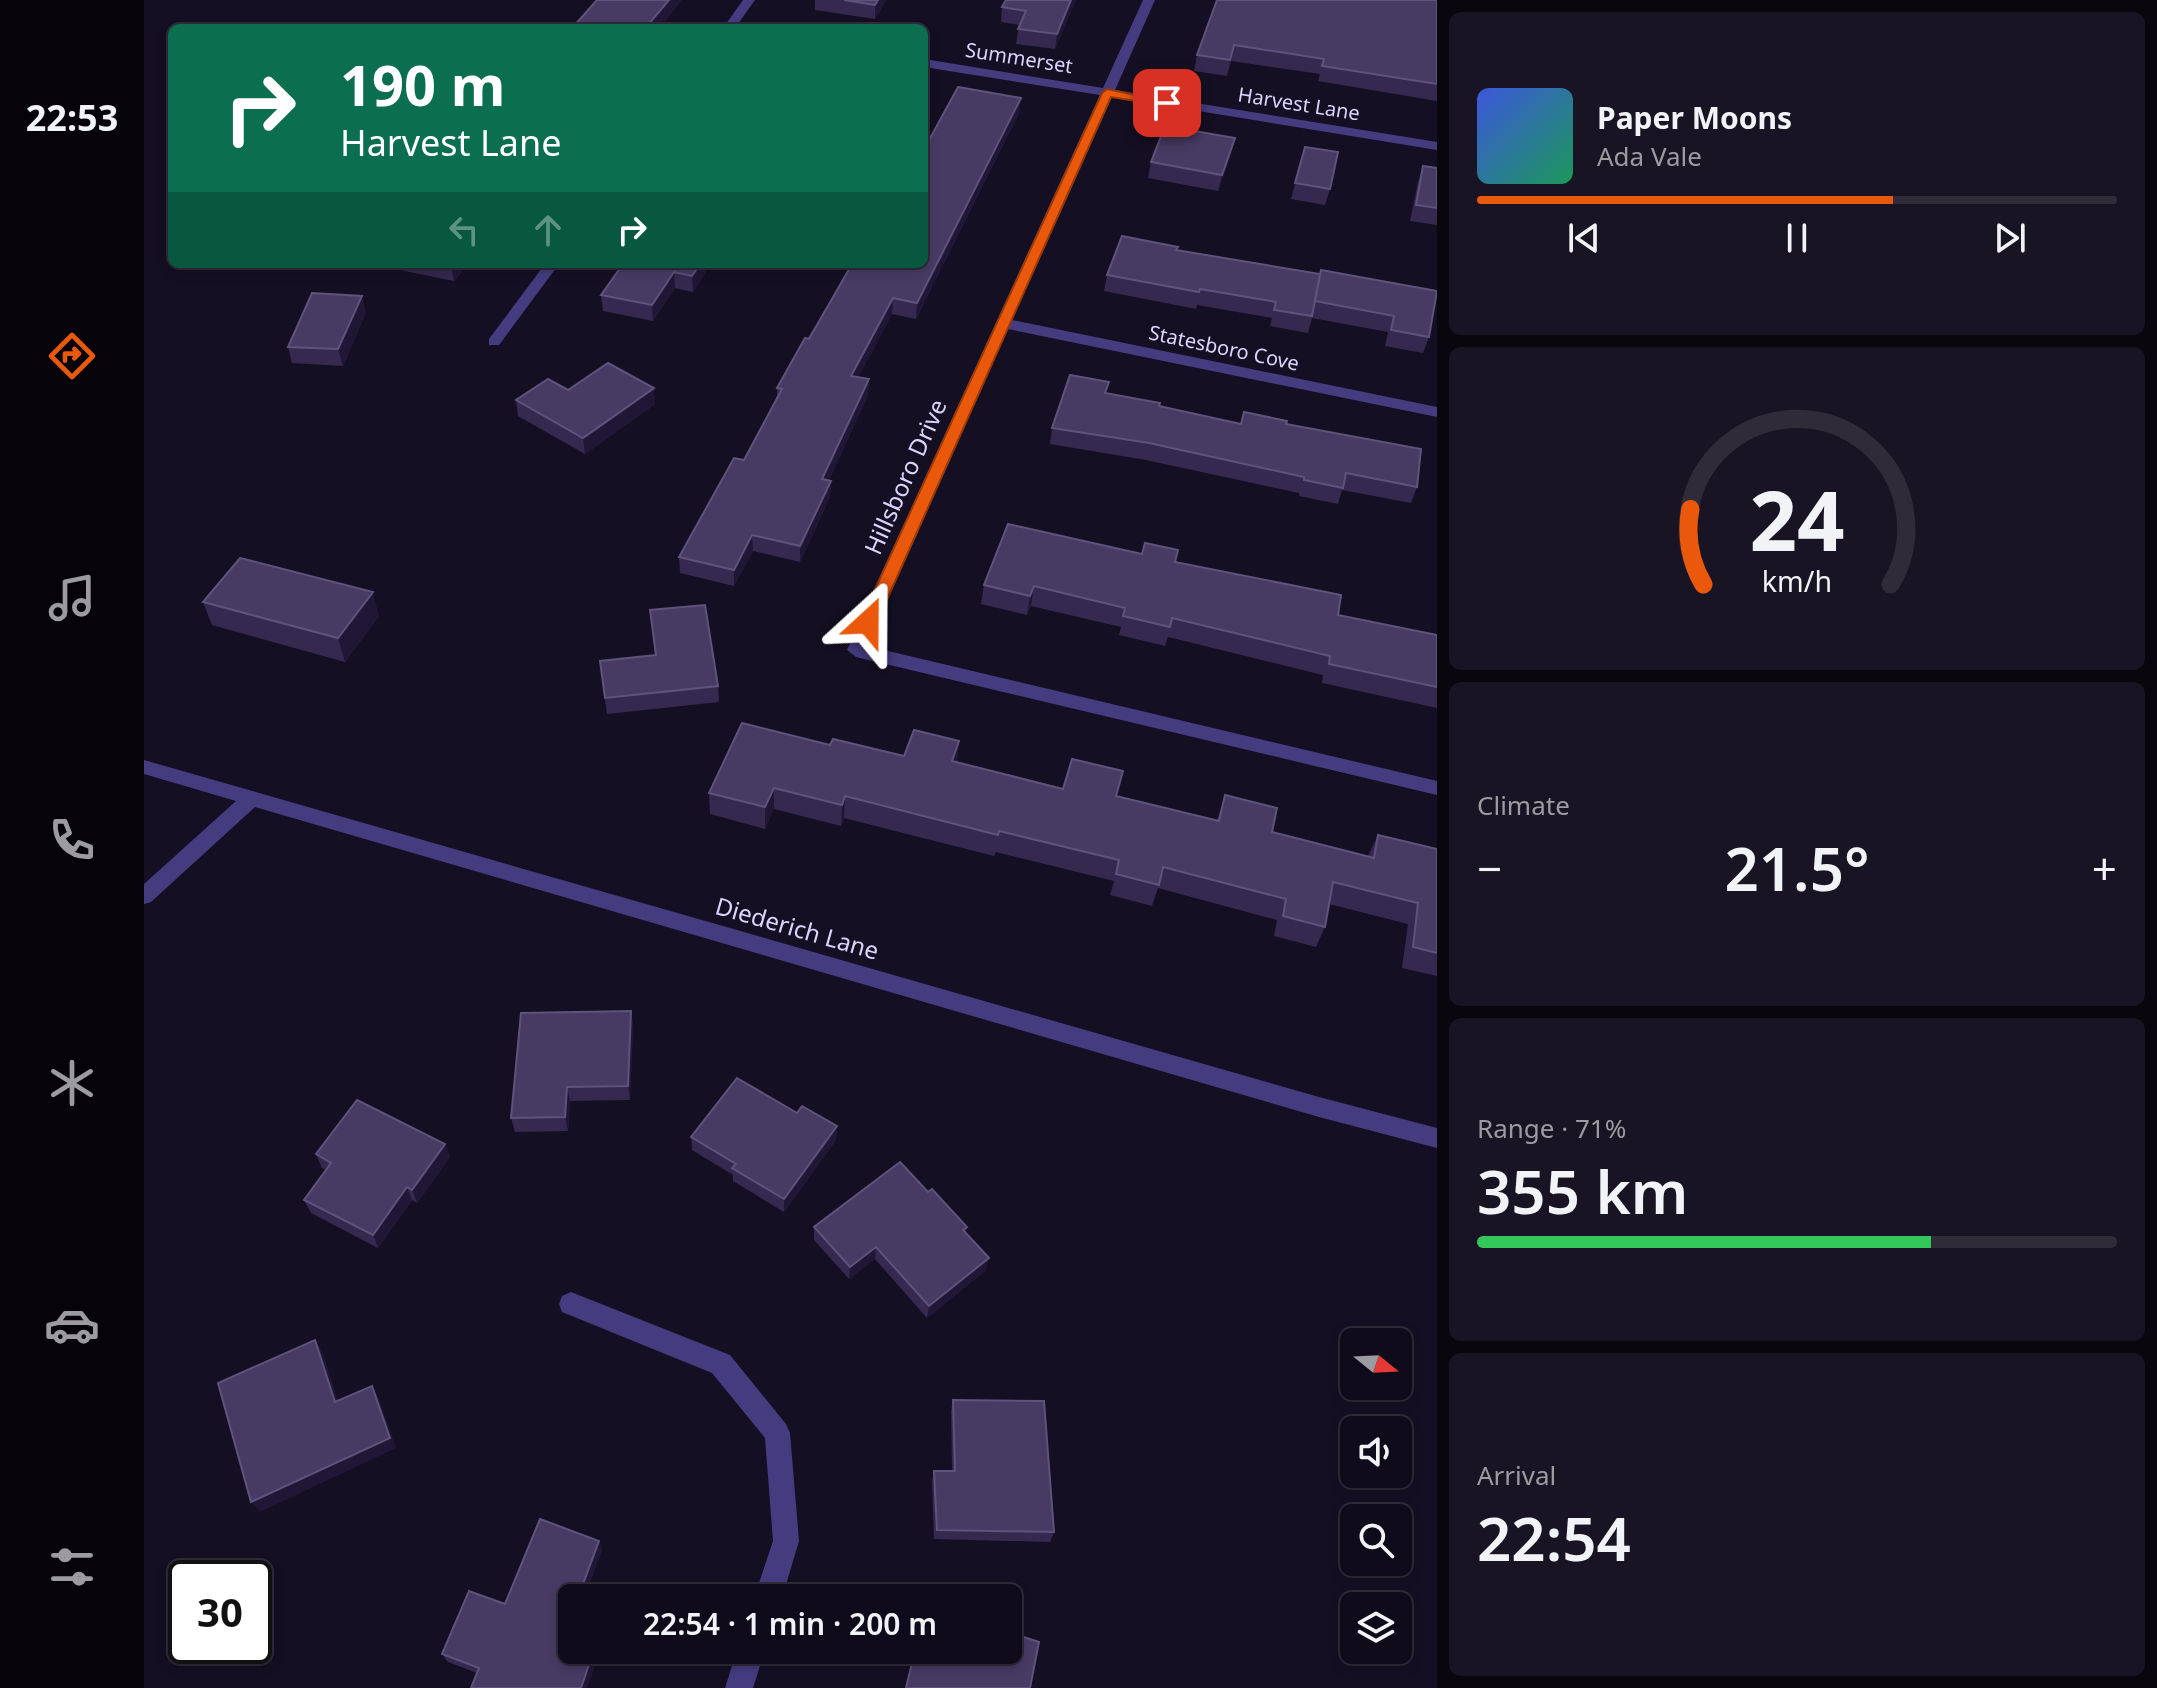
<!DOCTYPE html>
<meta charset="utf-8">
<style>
:root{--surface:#100b1a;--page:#191423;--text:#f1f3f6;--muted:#9c9ba2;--line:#302b39;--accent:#ea580c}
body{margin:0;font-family:"Noto Sans",sans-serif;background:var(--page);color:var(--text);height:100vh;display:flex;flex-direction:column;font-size:30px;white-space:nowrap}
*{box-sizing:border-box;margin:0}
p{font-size:26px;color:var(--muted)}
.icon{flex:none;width:44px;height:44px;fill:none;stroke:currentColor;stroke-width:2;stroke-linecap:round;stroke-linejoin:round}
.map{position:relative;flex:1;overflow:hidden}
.sheet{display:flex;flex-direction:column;gap:12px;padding:12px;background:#09060e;width:720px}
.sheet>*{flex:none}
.top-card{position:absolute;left:24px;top:24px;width:760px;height:244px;border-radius:12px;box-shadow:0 4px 12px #0003,0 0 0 2px var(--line);background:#0b6e4f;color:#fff;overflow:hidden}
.needle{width:52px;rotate:108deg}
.buttons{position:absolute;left:1196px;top:1328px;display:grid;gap:16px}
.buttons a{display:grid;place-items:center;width:72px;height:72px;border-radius:12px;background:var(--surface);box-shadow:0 4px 12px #0003,0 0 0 2px var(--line);font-size:40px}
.speed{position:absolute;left:24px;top:1560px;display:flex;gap:16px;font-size:40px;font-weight:700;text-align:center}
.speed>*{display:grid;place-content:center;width:104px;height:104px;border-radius:50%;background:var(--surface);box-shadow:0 4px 12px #0003,0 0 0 2px var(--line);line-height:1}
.speed .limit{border:4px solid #111;border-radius:12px;background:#fff;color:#111}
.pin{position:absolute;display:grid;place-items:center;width:68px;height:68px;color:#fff;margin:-34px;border-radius:16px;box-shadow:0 4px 12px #0006}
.me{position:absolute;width:88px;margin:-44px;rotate:24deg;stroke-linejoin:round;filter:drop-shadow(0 0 6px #0008)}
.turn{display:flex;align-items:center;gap:28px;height:168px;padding:0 40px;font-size:36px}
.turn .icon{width:104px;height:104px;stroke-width:2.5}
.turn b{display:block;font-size:56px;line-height:68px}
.lanes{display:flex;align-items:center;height:76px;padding:0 40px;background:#0003;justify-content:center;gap:40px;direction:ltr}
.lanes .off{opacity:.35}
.big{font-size:60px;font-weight:600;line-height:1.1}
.sheet .tile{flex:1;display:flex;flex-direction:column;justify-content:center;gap:12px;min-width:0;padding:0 28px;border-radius:12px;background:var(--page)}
.sheet .dial{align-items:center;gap:0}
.dial svg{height:208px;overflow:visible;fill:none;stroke:var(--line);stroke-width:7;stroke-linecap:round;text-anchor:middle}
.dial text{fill:var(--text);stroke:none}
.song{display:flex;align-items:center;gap:24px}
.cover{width:96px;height:96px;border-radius:12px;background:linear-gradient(135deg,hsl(230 70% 55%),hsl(150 70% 35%))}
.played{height:8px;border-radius:4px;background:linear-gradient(90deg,var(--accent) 65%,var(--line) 65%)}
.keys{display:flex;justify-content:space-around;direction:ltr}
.heat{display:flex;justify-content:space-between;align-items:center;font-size:44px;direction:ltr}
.charge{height:12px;border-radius:6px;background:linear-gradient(90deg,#34c759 71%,var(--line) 0)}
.trip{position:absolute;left:414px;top:1584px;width:464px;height:80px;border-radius:12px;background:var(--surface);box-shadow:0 4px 12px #0003,0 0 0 2px var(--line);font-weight:600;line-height:80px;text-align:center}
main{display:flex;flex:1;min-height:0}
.menu{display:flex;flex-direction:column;width:144px;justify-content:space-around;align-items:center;background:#06040a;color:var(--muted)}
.menu .icon{width:56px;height:56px}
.menu .selected{color:var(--accent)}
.menu b{font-size:36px;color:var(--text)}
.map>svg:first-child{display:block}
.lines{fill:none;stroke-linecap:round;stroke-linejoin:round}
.minor{fill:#453c80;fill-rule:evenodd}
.wall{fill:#352950}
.shaded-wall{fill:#201736}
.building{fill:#473b63;stroke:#5e537b;stroke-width:2}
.route{fill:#ea580c;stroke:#983908;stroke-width:2}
.labels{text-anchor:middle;stroke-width:8;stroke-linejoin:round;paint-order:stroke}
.far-street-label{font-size:20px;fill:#dcd4fd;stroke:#150f23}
.street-label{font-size:24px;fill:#dcd4fd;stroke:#150f23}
</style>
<main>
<nav class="menu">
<b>22:53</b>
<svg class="icon selected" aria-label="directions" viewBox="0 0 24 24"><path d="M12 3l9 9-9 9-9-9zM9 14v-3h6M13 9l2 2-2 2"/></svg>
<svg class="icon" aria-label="music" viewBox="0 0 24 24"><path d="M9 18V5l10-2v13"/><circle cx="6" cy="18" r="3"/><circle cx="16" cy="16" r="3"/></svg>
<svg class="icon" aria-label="phone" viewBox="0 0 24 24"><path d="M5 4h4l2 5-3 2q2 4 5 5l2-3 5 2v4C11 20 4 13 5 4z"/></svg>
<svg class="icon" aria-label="climate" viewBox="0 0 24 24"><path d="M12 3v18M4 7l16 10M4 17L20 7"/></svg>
<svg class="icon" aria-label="car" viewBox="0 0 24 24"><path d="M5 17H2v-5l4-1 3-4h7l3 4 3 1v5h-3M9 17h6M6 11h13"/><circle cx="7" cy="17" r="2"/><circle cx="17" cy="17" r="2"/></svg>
<svg class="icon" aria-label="filters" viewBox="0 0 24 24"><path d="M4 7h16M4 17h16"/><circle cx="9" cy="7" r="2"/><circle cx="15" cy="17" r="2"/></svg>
</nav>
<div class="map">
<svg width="1293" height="1688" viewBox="0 0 1293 1688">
<rect width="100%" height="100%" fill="#150f23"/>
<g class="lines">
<g class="minor">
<polygon points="599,0 611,0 591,28 579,28"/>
<polygon points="999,0 1011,0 971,90 1293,142 1293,150 968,97 868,320 1293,407 1293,417 864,329 723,646 1293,781 1293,795 712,657 703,650 956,95 780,67 780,59 959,88"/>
<polygon points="401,264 415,264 355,345 345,345 345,339"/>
<polygon points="0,760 1175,1097 1293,1128 1293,1148 1175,1117 111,807 7,902 0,904 0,884 92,801 0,774"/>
<polygon points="427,1292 586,1355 642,1424 646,1433 655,1541 638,1598 610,1598 629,1541 621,1438 568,1373 418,1312 415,1304 418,1296"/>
<polygon points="593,1650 621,1650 609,1688 581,1688"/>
</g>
</g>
<g class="wall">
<polygon points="671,0 742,0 731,19 671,10"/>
<polygon points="862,0 932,0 911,49 872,44 875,25 857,22 858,7"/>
<polygon points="1073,0 1293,0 1293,101 1174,81 1176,74 1087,61 1083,76 1050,71 1053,55"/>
<polygon points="875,113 772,319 748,314 714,377 725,379 724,395 685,480 687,481 686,497 656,562 609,551 590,586 536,573 535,557 600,460 633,397 633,388 784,142"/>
<polygon points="1161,147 1186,189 1181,205 1147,199"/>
<polygon points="1087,154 1074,191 1004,178 1007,162"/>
<polygon points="1279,166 1293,168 1293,225 1266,221 1274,182"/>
<polygon points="1033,250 1176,274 1285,337 1279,353 1241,346 1244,332 1168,318 1164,333 1126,326 1128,318 1053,305 1052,309 960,291 963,275"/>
<polygon points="241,264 324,264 310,281 241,267"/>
<polygon points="479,264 567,264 549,292 531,288 509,321 459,311 457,295"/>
<polygon points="222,312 199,366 148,363 144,347"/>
<polygon points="963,393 1015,406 1097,424 1142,424 1273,487 1267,503 1198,490 1194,504 1155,496 1155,493 1002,460 906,444 908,428"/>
<polygon points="372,400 511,404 441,454 374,416"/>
<polygon points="998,554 1031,562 1194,615 1293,635 1293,708 1178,683 1179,675 1024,637 1021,646 975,635 977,627 887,606 883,615 837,604 840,585"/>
<polygon points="59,602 235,616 201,662 68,625"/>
<polygon points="506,610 574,686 575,702 463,714 456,661 511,655"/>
<polygon points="815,741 813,762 919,789 973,796 1073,820 1081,795 1128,832 1224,856 1234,835 1293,849 1293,976 1258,968 1264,924 1185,904 1181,927 1172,947 1130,936 1133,920 1014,888 1008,906 966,895 970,881 852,852 850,856 700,818 697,826 630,809 621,829 566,814 565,793 686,745 760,756"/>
<polygon points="487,1011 489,1026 486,1100 426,1101 424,1131 371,1132 367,1118"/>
<polygon points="653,1113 693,1126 692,1140 640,1212 589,1181 589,1175 548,1150 547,1137"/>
<polygon points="301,1144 306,1157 273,1203 268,1200 234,1248 167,1213 160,1200 182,1170 178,1168 172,1154"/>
<polygon points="784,1192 823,1227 822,1232 842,1270 783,1318 731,1259 705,1279 670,1240 670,1227"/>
<polygon points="809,1400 910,1532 906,1542 790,1539 788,1481 790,1471 808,1471 807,1411"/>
<polygon points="455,1541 458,1550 440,1597 428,1650 451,1650 454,1658 333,1673 304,1662 298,1654 361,1604"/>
<polygon points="760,1650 864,1650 769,1656 760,1653"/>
</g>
<g class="shaded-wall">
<polygon points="525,0 538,0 516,28 505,28 504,25"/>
<polygon points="734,0 742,0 731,19 731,5"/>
<polygon points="927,0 932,0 911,49 913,34"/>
<polygon points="877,98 875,113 772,319 773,303"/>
<polygon points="1091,138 1087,154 1074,191 1078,175"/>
<polygon points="308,264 324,264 310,281 307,265"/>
<polygon points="556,264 567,264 549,292 548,276"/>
<polygon points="530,272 531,288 509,321 508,305"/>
<polygon points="218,296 222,312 199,366 194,349"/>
<polygon points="749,298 748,314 707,392 707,376"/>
<polygon points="725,379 724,395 678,495 678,479"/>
<polygon points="510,388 511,404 441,454 439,438"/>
<polygon points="687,481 686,497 656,562 656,546"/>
<polygon points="608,535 609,551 590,586 590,570"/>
<polygon points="890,586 887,606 883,615 886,596"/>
<polygon points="229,592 235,616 201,662 194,638"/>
<polygon points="815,741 813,763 808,761"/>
<polygon points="630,788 630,809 621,829 621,807"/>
<polygon points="701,796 700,818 697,826 698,805"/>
<polygon points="487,1011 489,1026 486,1100 484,1086"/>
<polygon points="423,1087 426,1101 424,1131 421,1117"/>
<polygon points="693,1126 692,1140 640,1212 640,1199"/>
<polygon points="301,1144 306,1157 273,1203 268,1190"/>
<polygon points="263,1187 268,1200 234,1248 229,1235"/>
<polygon points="732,1247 731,1259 705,1279 706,1267"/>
<polygon points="845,1258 842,1270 783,1318 785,1306"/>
<polygon points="171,1340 178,1351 198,1413 191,1402"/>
<polygon points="228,1386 234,1397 252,1448 116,1512 107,1502"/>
<polygon points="455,1541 458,1550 440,1598 435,1595"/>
<polygon points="450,1650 454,1658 443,1688 437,1688"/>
</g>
<g class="building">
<polygon points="453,0 525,0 504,25 498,24 495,28 428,28"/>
<polygon points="700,0 734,0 731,5"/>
<polygon points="862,0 927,0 913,34 874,29 882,11 858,7"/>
<polygon points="1073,0 1293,0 1293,84 1178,66 1180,59 1090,45 1086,60 1053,55"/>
<polygon points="814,87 877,98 773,303 749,298 707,376 725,379 678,479 687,481 656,546 608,535 590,570 535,557 590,458 600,460 638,389 633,388 661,338 665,339 708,264 780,264 780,141 784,142"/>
<polygon points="1021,126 1091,138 1078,175 1007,162"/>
<polygon points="1161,147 1194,152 1186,189 1151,183"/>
<polygon points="1279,166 1293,168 1293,208 1272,205"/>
<polygon points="978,236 1034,247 1032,250 1176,274 1168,316 1130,310 1132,302 1056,289 1055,292 963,275"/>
<polygon points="479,264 556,264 548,276 530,272 508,305 457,295"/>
<polygon points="1177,270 1293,291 1285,337 1247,330 1250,316 1171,301"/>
<polygon points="168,293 218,296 194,349 144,347"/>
<polygon points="464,363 510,388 439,438 372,400 404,379 424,390"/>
<polygon points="926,375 965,382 961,393 1016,403 1015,406 1097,424 1100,412 1143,421 1142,424 1277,449 1273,487 1202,473 1199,488 1160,480 1160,477 1005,443 908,428"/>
<polygon points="864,524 998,554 1001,543 1034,550 1031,562 1197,595 1194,615 1293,635 1293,687 1185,664 1186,656 1028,618 1026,627 979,616 981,608 890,586 886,596 840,585"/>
<polygon points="96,558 229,592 194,638 59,602"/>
<polygon points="561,605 574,686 461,698 456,661 512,655 506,610"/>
<polygon points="598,723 686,745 689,739 760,756 770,730 815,741 808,761 919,789 928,759 979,771 972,796 1075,821 1081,795 1133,808 1128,832 1230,858 1234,835 1293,849 1293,953 1269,947 1274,903 1189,882 1181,927 1139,916 1142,899 1019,867 1015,885 972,874 975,860 855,831 854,835 701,796 698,805 630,788 621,807 565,793"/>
<polygon points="487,1011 484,1086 423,1087 421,1117 367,1118 377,1013"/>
<polygon points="593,1078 653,1113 658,1106 693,1126 640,1199 588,1168 592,1164 547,1137"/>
<polygon points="213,1100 301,1144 268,1190 263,1187 229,1235 160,1200 187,1163 172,1154"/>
<polygon points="756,1162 784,1192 788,1189 823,1227 819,1230 845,1258 785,1306 732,1247 706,1267 670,1227"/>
<polygon points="171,1340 191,1402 228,1386 246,1438 107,1502 74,1383"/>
<polygon points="809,1400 900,1401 910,1532 793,1530 790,1471 811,1471"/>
<polygon points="396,1519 455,1541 435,1595 444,1598 428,1598 428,1650 450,1650 437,1688 327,1688 335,1668 298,1654 325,1591 361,1604"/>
<polygon points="864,1632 895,1642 886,1688 762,1688 771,1650 864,1650"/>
</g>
<polygon class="route" points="963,89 1029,103 1023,106 967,97 733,622 730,626 719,626 716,622 958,93"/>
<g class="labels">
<g class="far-street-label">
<text transform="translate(875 58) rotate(9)" y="7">Summerset</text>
<text transform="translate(1155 104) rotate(9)" y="7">Harvest Lane</text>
<text transform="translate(1080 348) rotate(12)" y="7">Statesboro Cove</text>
</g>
<g class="street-label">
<text transform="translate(762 477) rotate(-66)" y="8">Hillsboro Drive</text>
<text transform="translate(653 929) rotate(16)" y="8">Diederich Lane</text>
</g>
</g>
</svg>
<div class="buttons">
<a><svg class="needle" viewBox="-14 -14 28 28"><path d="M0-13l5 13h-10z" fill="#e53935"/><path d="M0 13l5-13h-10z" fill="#9c9ba2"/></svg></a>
<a><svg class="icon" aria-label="sound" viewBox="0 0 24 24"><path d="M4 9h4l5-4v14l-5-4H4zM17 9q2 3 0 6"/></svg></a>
<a><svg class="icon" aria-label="search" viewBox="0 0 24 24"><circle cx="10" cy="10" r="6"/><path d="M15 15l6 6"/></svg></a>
<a><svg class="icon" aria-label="layers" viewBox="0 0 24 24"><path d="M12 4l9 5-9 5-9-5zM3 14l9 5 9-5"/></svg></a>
</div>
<div class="speed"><div class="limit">30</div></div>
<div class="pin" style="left:1023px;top:103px;background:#d93025"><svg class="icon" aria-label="arrive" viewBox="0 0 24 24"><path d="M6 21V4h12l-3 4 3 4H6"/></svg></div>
<svg class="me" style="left:724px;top:622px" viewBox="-20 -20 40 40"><path d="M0-17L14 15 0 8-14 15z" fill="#ea580c" stroke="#fff" stroke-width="4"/></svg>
<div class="trip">22:54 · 1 min · 200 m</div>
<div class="top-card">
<div class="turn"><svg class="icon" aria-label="right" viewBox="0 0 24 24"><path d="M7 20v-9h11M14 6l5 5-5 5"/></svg><div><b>190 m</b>Harvest Lane</div></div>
<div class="lanes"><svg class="icon off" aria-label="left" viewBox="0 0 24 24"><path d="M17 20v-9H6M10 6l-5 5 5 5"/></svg><svg class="icon off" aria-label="ahead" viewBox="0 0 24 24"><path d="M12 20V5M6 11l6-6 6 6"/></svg><svg class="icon" aria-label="right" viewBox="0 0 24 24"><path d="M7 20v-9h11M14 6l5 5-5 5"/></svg></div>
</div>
</div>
<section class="sheet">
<div class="tile">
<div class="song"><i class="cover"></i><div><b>Paper Moons</b><p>Ada Vale</p></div></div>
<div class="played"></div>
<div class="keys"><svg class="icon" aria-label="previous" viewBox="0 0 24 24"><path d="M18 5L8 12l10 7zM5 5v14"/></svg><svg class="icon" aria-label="pause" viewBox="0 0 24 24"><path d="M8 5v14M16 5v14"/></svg><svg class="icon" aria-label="next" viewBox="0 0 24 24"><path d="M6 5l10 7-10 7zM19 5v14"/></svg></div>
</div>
<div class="tile dial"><svg viewBox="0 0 100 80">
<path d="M14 69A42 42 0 1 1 86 69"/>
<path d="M14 69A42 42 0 0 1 9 40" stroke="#ea580c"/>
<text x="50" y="56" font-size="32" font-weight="700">24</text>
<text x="50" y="72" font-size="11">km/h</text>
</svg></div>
<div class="tile"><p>Climate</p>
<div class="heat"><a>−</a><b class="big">21.5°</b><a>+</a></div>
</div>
<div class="tile"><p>Range · 71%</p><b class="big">355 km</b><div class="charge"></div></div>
<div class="tile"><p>Arrival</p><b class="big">22:54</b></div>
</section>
</main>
